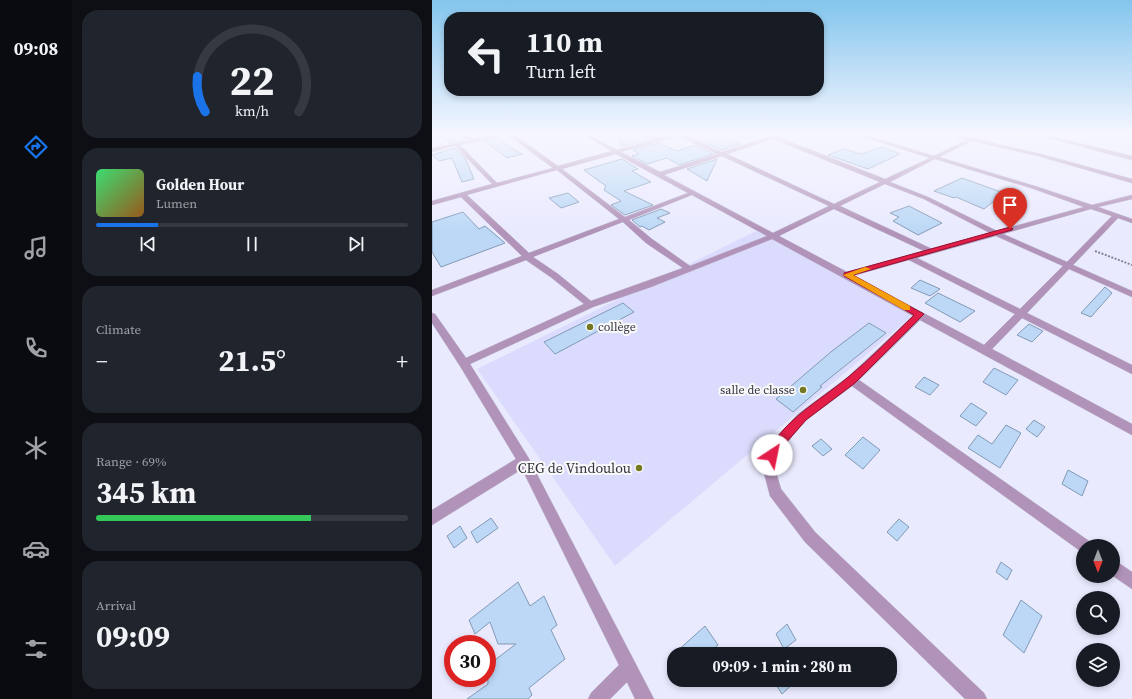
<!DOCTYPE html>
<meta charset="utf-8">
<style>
:root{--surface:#171b24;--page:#20242c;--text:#f1f3f6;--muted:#9ea1a6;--line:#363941;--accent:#1a73e8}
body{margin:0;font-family:"Source Serif 4",serif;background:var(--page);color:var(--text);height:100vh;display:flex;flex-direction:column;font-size:15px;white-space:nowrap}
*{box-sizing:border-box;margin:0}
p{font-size:13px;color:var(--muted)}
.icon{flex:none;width:22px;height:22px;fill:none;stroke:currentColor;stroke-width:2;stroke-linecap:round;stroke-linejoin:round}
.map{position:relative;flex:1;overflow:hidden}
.details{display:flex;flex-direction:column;gap:10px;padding:10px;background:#0d0f14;width:360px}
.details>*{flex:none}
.banner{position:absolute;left:12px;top:12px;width:380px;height:84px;border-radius:16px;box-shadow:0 2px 6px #0003;background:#171b24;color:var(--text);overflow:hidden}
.needle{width:26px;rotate:180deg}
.controls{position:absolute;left:644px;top:539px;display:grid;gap:8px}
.controls a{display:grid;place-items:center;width:44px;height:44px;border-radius:50%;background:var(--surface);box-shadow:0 2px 6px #0003;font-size:20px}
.speed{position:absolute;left:12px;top:635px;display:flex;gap:8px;font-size:20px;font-weight:700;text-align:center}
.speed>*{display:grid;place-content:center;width:52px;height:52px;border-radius:50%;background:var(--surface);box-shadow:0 2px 6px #0003;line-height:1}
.speed .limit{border:6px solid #d22;background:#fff;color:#111}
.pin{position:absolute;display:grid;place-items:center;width:34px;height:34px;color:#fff;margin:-41px -17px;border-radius:50% 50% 50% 0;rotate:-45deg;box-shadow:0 0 4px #0007}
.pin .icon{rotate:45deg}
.me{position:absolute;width:44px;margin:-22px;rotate:34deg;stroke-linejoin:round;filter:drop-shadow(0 0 3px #0008)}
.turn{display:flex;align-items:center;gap:14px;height:84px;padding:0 16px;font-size:18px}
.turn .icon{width:52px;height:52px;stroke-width:2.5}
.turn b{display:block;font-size:28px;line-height:34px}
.big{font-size:30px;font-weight:700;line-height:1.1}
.details .widget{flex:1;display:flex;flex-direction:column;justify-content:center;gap:6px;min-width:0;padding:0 14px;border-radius:16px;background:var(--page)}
.details .dial{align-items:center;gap:0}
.dial svg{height:104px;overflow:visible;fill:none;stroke:var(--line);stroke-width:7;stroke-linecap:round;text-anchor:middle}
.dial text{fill:var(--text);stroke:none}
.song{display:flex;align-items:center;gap:12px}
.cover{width:48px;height:48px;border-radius:6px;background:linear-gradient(135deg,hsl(140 70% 55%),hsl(30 70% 35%))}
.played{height:4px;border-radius:2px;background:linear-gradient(90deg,var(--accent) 20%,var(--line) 20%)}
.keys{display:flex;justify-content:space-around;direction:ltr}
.heat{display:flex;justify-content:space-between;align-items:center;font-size:22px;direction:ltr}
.charge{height:6px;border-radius:3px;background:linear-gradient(90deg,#34c759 69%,var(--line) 0)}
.trip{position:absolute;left:235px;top:647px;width:230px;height:40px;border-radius:16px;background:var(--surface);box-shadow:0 2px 6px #0003;font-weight:700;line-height:40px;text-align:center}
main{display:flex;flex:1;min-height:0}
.tabs{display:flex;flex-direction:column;width:72px;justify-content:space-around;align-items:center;background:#090b0e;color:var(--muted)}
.tabs .icon{width:28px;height:28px}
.tabs .on{color:var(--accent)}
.tabs b{font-size:18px;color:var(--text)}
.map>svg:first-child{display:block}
.built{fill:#dbdcfd}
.building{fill:#bcd8f6;stroke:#829ab4}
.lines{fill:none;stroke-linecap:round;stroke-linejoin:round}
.minor-casing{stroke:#c5c5d9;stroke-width:1}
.path{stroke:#858596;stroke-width:2;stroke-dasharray:2 1.5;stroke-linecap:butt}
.minor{fill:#b192b8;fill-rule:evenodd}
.route{fill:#e11d48;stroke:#92132f}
.slow{fill:#f59e0b}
.poi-dot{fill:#747820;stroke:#f9f9f9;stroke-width:1.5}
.labels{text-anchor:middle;stroke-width:4;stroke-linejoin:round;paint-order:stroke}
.poi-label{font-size:12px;fill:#31313f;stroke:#f9f9f9;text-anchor:start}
.near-poi-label{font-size:14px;fill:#31313f;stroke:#f9f9f9;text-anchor:end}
</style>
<main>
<nav class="tabs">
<b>09:08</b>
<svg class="icon on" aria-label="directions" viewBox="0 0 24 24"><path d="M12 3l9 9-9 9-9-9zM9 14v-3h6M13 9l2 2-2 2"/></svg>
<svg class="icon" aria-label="music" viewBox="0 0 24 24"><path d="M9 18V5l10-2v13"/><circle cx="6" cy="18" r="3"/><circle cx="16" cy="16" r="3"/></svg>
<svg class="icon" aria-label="phone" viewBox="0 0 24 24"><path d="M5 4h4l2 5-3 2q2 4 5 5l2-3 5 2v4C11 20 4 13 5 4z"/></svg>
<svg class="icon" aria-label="climate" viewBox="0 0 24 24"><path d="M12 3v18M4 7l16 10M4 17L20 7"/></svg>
<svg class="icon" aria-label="car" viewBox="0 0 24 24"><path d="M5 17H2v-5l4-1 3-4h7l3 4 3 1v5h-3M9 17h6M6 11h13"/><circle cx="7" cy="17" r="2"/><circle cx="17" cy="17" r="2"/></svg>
<svg class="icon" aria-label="filters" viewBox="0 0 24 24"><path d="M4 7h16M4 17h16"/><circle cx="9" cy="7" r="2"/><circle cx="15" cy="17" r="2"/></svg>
</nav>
<section class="details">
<div class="widget dial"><svg viewBox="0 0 100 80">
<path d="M14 69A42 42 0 1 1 86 69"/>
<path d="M14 69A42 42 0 0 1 8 42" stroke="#1a73e8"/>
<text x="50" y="56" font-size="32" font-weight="700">22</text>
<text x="50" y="72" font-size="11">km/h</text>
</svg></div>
<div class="widget">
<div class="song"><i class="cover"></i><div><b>Golden Hour</b><p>Lumen</p></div></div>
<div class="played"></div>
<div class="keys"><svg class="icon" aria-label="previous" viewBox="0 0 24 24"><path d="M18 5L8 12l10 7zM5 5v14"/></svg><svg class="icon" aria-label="pause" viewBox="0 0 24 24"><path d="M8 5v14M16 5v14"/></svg><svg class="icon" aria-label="next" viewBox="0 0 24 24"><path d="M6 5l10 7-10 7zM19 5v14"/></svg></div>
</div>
<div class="widget"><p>Climate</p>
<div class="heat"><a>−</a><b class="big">21.5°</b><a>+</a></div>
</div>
<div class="widget"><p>Range · 69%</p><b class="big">345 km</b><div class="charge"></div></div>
<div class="widget"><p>Arrival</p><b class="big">09:09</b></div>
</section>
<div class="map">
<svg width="700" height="699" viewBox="0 0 700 699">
<rect width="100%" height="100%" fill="#eaeaff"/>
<polygon class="built" points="324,231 483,314 183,566 45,369"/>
<g class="building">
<polygon points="5,133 24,133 33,140 18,143"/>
<polygon points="186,133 205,133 218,139 193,146 189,145"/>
<polygon points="290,136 309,144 290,150 272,142"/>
<polygon points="65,139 90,154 75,158 53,141"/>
<polygon points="227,143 245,151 263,145 281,154 247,165 235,158 215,164 200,156 207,154 201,150"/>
<polygon points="450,147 468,154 436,169 396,155 412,149 429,154"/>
<polygon points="23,148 33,158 42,179 30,182 20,158 7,161 0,155"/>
<polygon points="190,159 206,169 200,171 219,182 192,191 221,205 193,215 179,205 189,201 172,190 174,186 152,170"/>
<polygon points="285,159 275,181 255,169"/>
<polygon points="530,178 572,193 552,209 524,197 522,198 502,191"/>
<polygon points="136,193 147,202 129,208 117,198"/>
<polygon points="477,206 510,223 486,235 461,221 467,217 458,213"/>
<polygon points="229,209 238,213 225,218 233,222 217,230 210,226 208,227 200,220"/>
<polygon points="31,212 47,229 53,226 73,243 9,267 0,252 0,222"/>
<polygon points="488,280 508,289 498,296 479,288"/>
<polygon points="673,287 680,293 659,317 649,313"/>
<polygon points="506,293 543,311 528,322 493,303"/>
<polygon points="191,303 202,312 123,354 112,342"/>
<polygon points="437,323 454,333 388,386 390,387 361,412 344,399 400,351"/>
<polygon points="597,324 611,331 600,342 585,335"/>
<polygon points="562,368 586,380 574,395 551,382"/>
<polygon points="492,377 507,385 498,395 483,387"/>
<polygon points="539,403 555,413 544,426 528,416"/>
<polygon points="602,420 613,427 605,437 594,429"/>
<polygon points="574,425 589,433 568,468 536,448 546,435 560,444"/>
<polygon points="431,437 448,450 431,469 413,455"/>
<polygon points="389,439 400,449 391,456 380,446"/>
<polygon points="636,470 656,481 650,496 630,484"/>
<polygon points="59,518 66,528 45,543 39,532"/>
<polygon points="467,519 477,527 465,541 455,532"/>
<polygon points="28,526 35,538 22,548 15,536"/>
<polygon points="569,562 580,570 575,580 564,572"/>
<polygon points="86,582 98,606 112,596 125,625 119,630 133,659 97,688 100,695 96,699 35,699 56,684 55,666 84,644 66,644 58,622 43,634 37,620"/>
<polygon points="589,600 610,616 592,653 571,635"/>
<polygon points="355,624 364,640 352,649 344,634"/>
<polygon points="273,626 286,645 276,654 242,654"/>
<polygon points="341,680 365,680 350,694"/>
</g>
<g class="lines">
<g class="minor-casing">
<g id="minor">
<path d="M28,133H33L41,139L72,133H80L126,166L180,151L148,133H153L185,150L222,140L210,133H216L227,138L246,133H254L252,135L290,152L336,137L328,133H334L341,136L356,133L346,137L453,179L498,158L419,133H426L502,156L535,140L509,133C519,133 527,137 537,137C543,138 549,133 555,133L544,139L609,154L700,179V183L606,156L540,141L507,157L606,187L660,205L700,195V199L666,207L700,219V223L686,218L641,265L700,291V297L637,269L595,313L700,365V374L590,318L560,349L700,424V435L488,320L427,380L657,541L659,546H651V553L420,386L374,420L352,446L346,456L343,469L349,489L383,532L552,693L555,699H533L373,542L338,496L331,469L334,455L344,438L366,414L416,377L481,316L340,239L219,287L161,307L38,364L96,457L222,699H203L195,682L178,699H156L159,693L187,665L90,469L0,525V510L84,459L28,366L0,323V313L3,314L34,358L152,304L120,278L94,260L0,296V290L90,256L29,197L0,205V201L60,184L23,146L0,152V148L36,141ZM76,135L121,168L65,183L28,145ZM247,136L285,154L228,172L189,152ZM341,139L448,182L402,204L295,154ZM184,154L256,193L193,217L130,169ZM290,156L397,206L341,233L232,175ZM503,159L602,189L652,207L565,231L496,197L458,182ZM125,170L187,219L97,253L35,195ZM453,184L492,199L558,233L500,249L408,206ZM260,195L335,236L258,266L220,239L197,220ZM402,209L492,251L415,272L347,236ZM659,209L680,216L635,262L571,234ZM191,222L214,243L251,268L159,301L126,274L101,257ZM564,236L631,266L588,309L485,258ZM477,260L583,314L552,345L421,276Z"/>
<polygon points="598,133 605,133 700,156 700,160"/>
<polygon points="693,133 700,133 700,135 693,134"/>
<polygon points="681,559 700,572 700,589 681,576"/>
</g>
</g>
<polyline class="path" points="663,251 700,265"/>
<use href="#minor" class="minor"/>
</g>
<linearGradient id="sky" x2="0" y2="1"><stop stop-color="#83c5ed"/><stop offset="0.58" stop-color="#f6f6ff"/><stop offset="1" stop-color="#f6f6ff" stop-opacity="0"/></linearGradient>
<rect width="700" height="231" fill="url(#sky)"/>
<path class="route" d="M578,227L581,229L580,230L421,275L492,314L423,383L374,420L352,445L344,459L340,460L336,459L334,455C351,420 386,402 415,378C439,359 460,336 482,315L412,276V273Z"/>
<polygon class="slow" points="433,267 439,269 421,275 478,306 478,310 472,310 411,275"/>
<g class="poi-dot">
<circle cx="158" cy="327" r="4"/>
<circle cx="371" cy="390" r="4"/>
<circle cx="207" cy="468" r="4"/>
</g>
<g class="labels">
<g class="poi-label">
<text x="166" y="331">collège</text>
<text x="363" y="394" text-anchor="end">salle de classe</text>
</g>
<g class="near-poi-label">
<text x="199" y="473">CEG de Vindoulou</text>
</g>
</g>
</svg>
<div class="controls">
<a><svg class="needle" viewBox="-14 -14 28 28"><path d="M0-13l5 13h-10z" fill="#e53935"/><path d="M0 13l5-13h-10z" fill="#9ea1a6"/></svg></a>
<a><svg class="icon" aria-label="search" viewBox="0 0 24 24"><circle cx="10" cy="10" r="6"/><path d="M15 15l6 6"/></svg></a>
<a><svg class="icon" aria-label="layers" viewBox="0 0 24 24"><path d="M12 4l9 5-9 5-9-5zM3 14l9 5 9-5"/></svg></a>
</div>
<div class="speed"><div class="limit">30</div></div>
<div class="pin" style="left:578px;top:229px;background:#d93025"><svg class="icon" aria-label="arrive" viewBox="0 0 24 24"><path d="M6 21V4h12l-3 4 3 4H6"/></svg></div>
<svg class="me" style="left:340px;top:455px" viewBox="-20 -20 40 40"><circle r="19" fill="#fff"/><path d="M0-13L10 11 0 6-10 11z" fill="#e11d48"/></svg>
<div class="trip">09:09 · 1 min · 280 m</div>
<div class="banner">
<div class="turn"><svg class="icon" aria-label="left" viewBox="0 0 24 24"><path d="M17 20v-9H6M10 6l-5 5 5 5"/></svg><div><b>110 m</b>Turn left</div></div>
</div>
</div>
</main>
